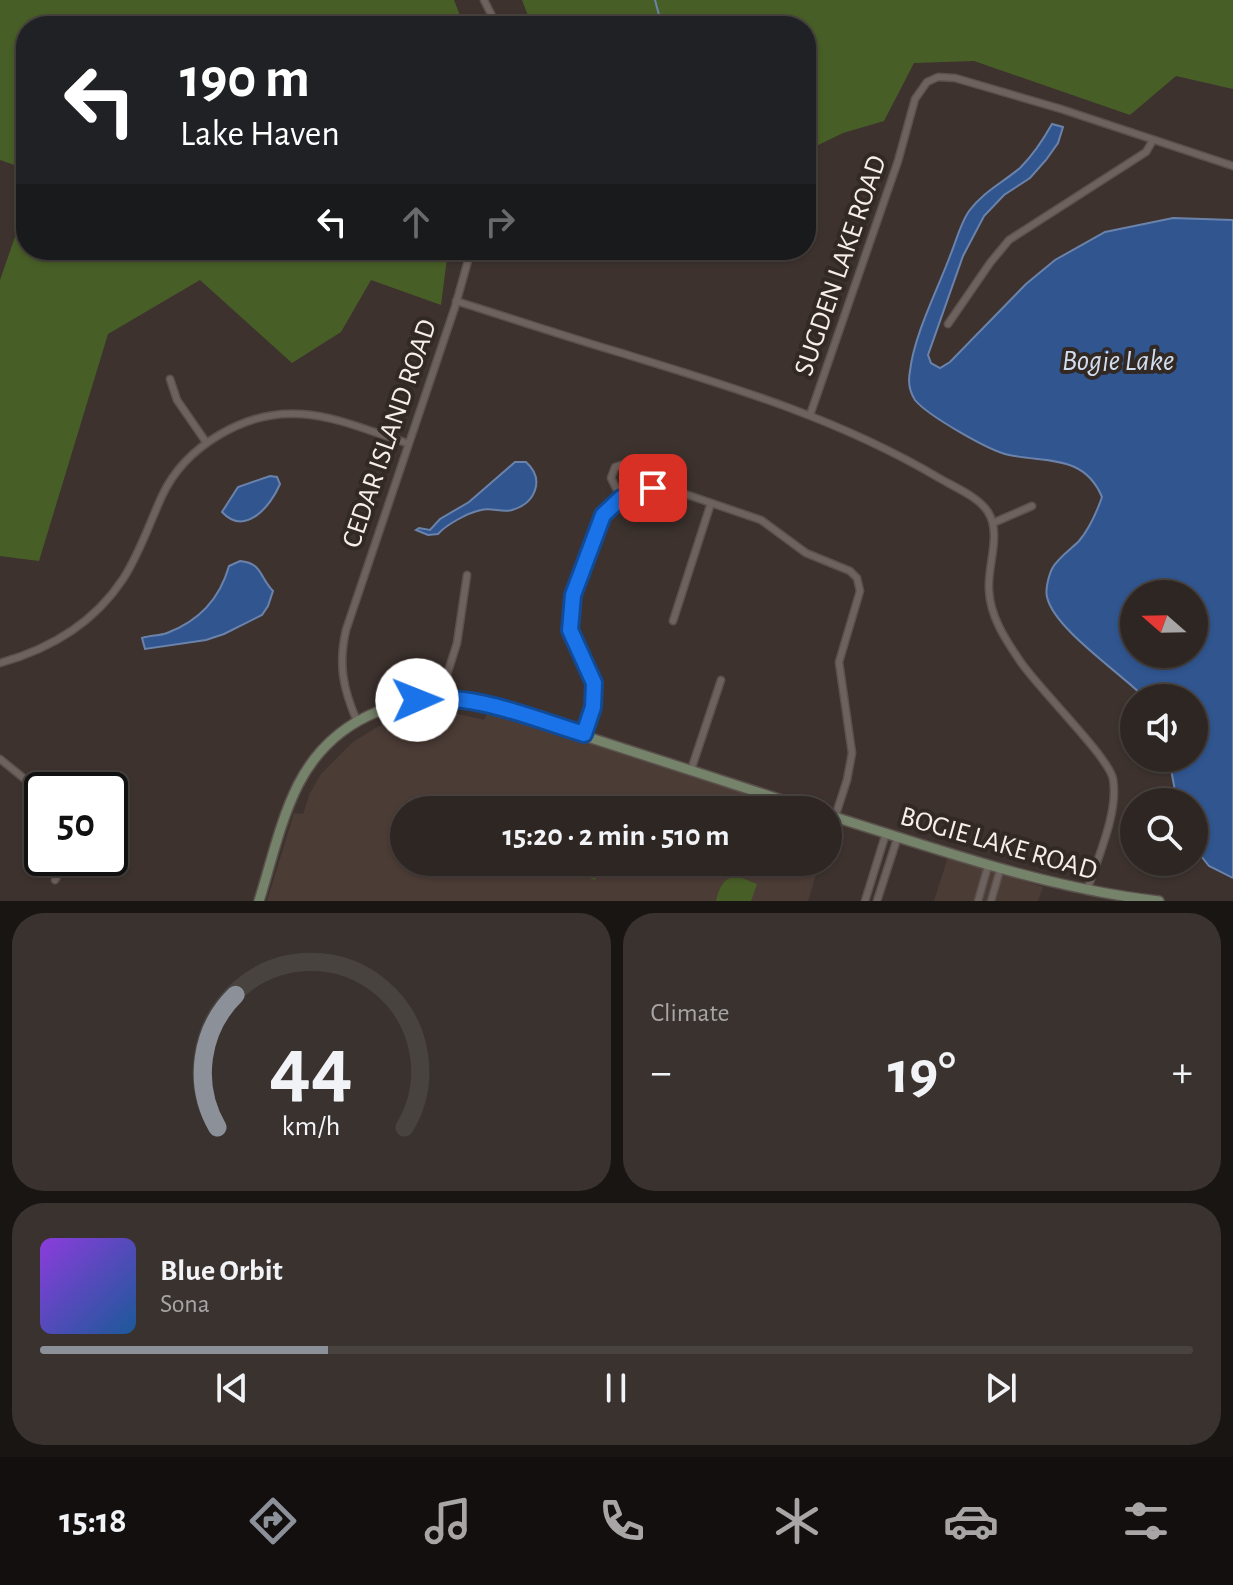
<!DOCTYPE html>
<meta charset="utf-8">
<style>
:root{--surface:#2e2622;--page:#3a322f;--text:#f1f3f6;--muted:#a7a5a5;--line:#494340;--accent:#8c9099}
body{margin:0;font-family:"Alegreya Sans",sans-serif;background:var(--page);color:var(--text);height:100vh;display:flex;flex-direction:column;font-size:30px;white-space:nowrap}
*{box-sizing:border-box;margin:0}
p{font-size:26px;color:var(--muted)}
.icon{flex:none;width:44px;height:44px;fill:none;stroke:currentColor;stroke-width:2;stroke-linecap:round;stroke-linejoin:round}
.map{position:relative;height:901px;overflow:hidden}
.panel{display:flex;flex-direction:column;gap:12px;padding:12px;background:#191513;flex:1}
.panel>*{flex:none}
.hud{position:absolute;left:16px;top:16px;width:800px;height:244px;border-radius:32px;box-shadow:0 2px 6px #0004,0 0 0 2px var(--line);background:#202124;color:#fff;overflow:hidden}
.needle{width:52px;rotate:290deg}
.tools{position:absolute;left:1120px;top:580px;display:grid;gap:16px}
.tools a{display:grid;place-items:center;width:88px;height:88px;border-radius:50%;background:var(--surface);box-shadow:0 2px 6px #0004,0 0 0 2px var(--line);font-size:40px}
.speed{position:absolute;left:24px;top:772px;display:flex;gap:16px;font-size:40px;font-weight:700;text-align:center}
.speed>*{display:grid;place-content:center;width:104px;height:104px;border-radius:50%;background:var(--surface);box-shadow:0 2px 6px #0004,0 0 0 2px var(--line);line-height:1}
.speed .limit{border:4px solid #111;border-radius:12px;background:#fff;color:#111}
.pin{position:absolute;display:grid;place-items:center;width:68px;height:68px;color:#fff;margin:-34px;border-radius:16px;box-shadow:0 4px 12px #0006}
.me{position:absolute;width:88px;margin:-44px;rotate:89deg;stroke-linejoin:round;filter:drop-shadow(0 0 6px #0008)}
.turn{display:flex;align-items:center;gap:28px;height:168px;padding:0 32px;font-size:36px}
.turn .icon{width:104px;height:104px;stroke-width:2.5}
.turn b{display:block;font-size:56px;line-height:68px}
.lanes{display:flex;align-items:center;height:76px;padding:0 32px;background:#0003;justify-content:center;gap:40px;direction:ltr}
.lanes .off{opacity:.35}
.big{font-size:60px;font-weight:600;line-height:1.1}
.panel .tile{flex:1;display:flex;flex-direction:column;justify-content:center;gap:12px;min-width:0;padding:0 28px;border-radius:32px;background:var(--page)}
.panel .dial{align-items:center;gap:0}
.dial svg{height:208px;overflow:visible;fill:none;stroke:var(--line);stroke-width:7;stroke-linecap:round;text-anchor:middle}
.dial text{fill:var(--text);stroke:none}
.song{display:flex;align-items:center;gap:24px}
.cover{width:96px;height:96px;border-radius:12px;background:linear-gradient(135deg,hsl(270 70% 55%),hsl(210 70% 35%))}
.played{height:8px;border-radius:4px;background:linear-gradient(90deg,var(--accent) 25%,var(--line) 25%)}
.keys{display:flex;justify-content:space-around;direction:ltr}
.heat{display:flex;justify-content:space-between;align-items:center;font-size:44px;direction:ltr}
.panel .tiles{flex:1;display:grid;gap:12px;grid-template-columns:1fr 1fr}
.tile:last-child{grid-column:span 2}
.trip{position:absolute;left:390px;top:796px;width:452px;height:80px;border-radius:40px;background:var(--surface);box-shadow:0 2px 6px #0004,0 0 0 2px var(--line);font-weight:600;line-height:80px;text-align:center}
.tabs{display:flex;height:128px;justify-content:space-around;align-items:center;background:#120f0e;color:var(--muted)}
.tabs .icon{width:56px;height:56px}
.tabs .on{color:var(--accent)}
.tabs b{font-size:36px;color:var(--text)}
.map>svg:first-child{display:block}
.built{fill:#4c3c36}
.green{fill:#485e27}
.water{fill:#30558f;stroke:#6b83ab;stroke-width:2;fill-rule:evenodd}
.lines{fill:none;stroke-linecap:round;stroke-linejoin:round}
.stream{stroke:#6b83ab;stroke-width:2}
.street-casing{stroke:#5a514d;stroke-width:9}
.secondary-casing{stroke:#5a514d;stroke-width:12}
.street{stroke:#6e625e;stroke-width:6}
.secondary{stroke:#76836b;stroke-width:9}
.route-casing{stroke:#114b97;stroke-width:20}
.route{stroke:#1a73e8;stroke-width:14}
.labels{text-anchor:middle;stroke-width:8;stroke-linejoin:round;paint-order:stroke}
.street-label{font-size:28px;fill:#f5eeeb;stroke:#322824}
.water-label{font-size:30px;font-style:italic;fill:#d1ddee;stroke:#322824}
</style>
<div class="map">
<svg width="1233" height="901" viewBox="0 0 1233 901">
<rect width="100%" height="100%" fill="#3d322e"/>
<g class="built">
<polygon points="488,711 801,810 404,810 404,862 820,862 808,901 267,901 294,813 303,814 310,793 321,774 353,742 379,726 403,717 429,713 458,714 484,720"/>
<polygon points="948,857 1043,887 1038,901 934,901"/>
</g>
<g class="green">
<polygon points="0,0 454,0 464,26 26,26 26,169 0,160"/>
<polygon points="522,0 1233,0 1233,89 1176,76 1130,115 974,61 914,63 884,121 843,133 806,151 806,26 532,26"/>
<polygon points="26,205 26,250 448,250 441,305 371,280 341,332 292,363 200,280 108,334 39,561 0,556 0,280"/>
<polygon points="541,862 601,862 595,880"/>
<path d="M737,876L757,884L751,901H716C719,888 723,878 737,876Z"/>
</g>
<g class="water">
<path d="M1052,124L1063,127L1058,143L1046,160L1030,178L1004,195L984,216L963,256L928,355L931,363L940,368L950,362L1026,284L1055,260L1105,232L1173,218L1233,220V878L1209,866L1194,847V802H1177L1169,758H1194V698H1145C1122,674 1054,629 1047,597C1045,589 1049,574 1053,567C1060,556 1070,550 1079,541C1090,528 1096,514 1102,497C1084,454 1046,463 1009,455C989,451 927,415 915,400C909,391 908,381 910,371C914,335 937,291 950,256C956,242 960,224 969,211C983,192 1002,183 1020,168C1033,155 1043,140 1052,124ZM1194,594V654H1134V594Z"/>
<path d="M515,462H526C545,479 536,503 512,510C502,513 491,507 481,510C467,513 446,525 438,534L428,535L416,530L419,528L430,530L440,519L469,502Z"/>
<path d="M270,476L277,477L280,484C271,506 245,537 222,512L238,487Z"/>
<path d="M240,561C262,563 259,576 273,591L268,606L262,615L224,634L206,640L145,649L142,638C151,635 159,636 167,633C199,621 220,598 229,566Z"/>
</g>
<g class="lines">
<polyline class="stream" points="655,0 662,26"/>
<g class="street-casing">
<g id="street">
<polyline points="484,0 497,26"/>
<path d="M456,301C510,318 564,336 618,352C729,386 838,418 939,478C954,487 979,497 988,512C1002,534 987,566 989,590C990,616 1005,639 1020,661C1037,687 1109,757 1113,779C1119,812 1097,859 1087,891"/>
<polyline points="948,324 990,263 1009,240 1146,152 1153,140"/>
<polyline points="170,379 177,400 206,442"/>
<polyline points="810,415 898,161 915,99 927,82 938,77 955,78 1061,109 1233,166"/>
<polyline points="621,498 611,478 615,467 622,465 627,468 635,492"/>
<polyline points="993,523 1032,506"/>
<polyline points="673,621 711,503"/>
<path d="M0,663C50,649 94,623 123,579C140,553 149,524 162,496C185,446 246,410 301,414C337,416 374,433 407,443"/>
<polyline points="444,698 446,678 457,643 467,575"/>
<path d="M357,721C343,689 338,664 346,630L455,307L471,250"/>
<polyline points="584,734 593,707 594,683 570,630 570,615 582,569 603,515 621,498 635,492 653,488 685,494 761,520 806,553 850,571 857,578 860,591 839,662 852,753 847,780 835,817"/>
<polyline points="0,759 42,793"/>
<polyline points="691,770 721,680"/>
<polyline points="55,880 68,858"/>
<polyline points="865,901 886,833"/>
<polyline points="877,901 898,836"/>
<polyline points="978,901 988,866"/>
<polyline points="991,901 1000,870"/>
</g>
</g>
<g class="secondary-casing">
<g id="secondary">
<path d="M828,815C938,849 1044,888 1159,901"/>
<path d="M259,901C271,863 280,821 298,785C334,714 412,687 486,704L813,810"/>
</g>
</g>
<use href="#street" class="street"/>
<use href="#secondary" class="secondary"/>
</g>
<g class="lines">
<g class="route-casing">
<path id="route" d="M417,700C474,692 531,718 584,734L593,707L594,683L570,630L573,595L603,515L621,498L653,488"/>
</g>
<use href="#route" class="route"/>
</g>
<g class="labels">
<g class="street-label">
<text transform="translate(839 265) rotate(-71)" y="10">SUGDEN LAKE ROAD</text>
<text transform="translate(388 433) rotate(-71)" y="10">CEDAR ISLAND ROAD</text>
<text transform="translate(999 842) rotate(16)" y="10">BOGIE LAKE ROAD</text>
</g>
<g class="water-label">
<text x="1118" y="370">Bogie Lake</text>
</g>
</g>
</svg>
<div class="tools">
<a><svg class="needle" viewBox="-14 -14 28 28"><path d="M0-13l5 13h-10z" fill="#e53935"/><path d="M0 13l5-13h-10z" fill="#a7a5a5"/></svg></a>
<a><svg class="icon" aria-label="sound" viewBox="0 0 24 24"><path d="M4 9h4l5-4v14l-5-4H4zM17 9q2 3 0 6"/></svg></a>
<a><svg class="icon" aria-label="search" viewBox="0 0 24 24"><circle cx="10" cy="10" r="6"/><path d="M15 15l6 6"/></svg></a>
</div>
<div class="speed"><div class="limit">50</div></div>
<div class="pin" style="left:653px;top:488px;background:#d93025"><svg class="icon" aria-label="arrive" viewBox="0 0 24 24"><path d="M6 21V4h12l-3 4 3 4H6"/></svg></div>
<svg class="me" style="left:417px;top:700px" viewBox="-20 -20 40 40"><circle r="19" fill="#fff"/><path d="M0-13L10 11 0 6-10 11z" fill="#1a73e8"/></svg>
<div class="trip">15:20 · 2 min · 510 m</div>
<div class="hud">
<div class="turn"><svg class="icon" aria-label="left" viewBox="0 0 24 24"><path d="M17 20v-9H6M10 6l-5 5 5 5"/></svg><div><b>190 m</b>Lake Haven</div></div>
<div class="lanes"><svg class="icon" aria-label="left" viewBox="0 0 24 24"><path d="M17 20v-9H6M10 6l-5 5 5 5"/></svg><svg class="icon off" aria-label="ahead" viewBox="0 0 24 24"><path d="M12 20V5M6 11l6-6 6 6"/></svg><svg class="icon off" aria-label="right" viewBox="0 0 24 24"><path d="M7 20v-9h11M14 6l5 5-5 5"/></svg></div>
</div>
</div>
<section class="panel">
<div class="tiles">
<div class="tile dial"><svg viewBox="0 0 100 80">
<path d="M14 69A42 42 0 1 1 86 69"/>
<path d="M14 69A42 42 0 0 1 21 18" stroke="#8c9099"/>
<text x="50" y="56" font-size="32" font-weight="700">44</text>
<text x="50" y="72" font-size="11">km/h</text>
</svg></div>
<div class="tile"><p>Climate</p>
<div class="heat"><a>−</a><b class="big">19°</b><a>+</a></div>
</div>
<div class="tile">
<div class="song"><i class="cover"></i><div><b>Blue Orbit</b><p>Sona</p></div></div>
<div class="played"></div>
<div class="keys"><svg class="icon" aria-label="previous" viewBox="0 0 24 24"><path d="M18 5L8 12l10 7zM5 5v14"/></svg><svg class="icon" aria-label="pause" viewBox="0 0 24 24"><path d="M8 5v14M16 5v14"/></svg><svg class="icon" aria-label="next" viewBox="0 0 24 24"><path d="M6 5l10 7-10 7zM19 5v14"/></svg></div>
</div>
</div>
</section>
<nav class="tabs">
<b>15:18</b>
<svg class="icon on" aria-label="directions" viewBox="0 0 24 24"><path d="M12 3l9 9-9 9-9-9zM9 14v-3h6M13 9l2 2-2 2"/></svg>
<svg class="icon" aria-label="music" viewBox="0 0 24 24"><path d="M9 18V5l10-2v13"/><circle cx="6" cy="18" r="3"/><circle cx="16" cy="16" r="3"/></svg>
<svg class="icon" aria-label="phone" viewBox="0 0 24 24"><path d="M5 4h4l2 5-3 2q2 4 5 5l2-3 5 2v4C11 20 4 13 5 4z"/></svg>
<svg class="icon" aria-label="climate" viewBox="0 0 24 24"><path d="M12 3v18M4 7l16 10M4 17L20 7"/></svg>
<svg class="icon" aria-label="car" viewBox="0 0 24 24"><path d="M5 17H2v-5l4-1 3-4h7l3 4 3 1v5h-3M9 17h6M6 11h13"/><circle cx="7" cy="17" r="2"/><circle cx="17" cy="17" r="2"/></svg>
<svg class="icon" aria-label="filters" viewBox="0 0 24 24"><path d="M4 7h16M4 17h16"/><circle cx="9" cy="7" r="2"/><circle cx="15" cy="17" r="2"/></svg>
</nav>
